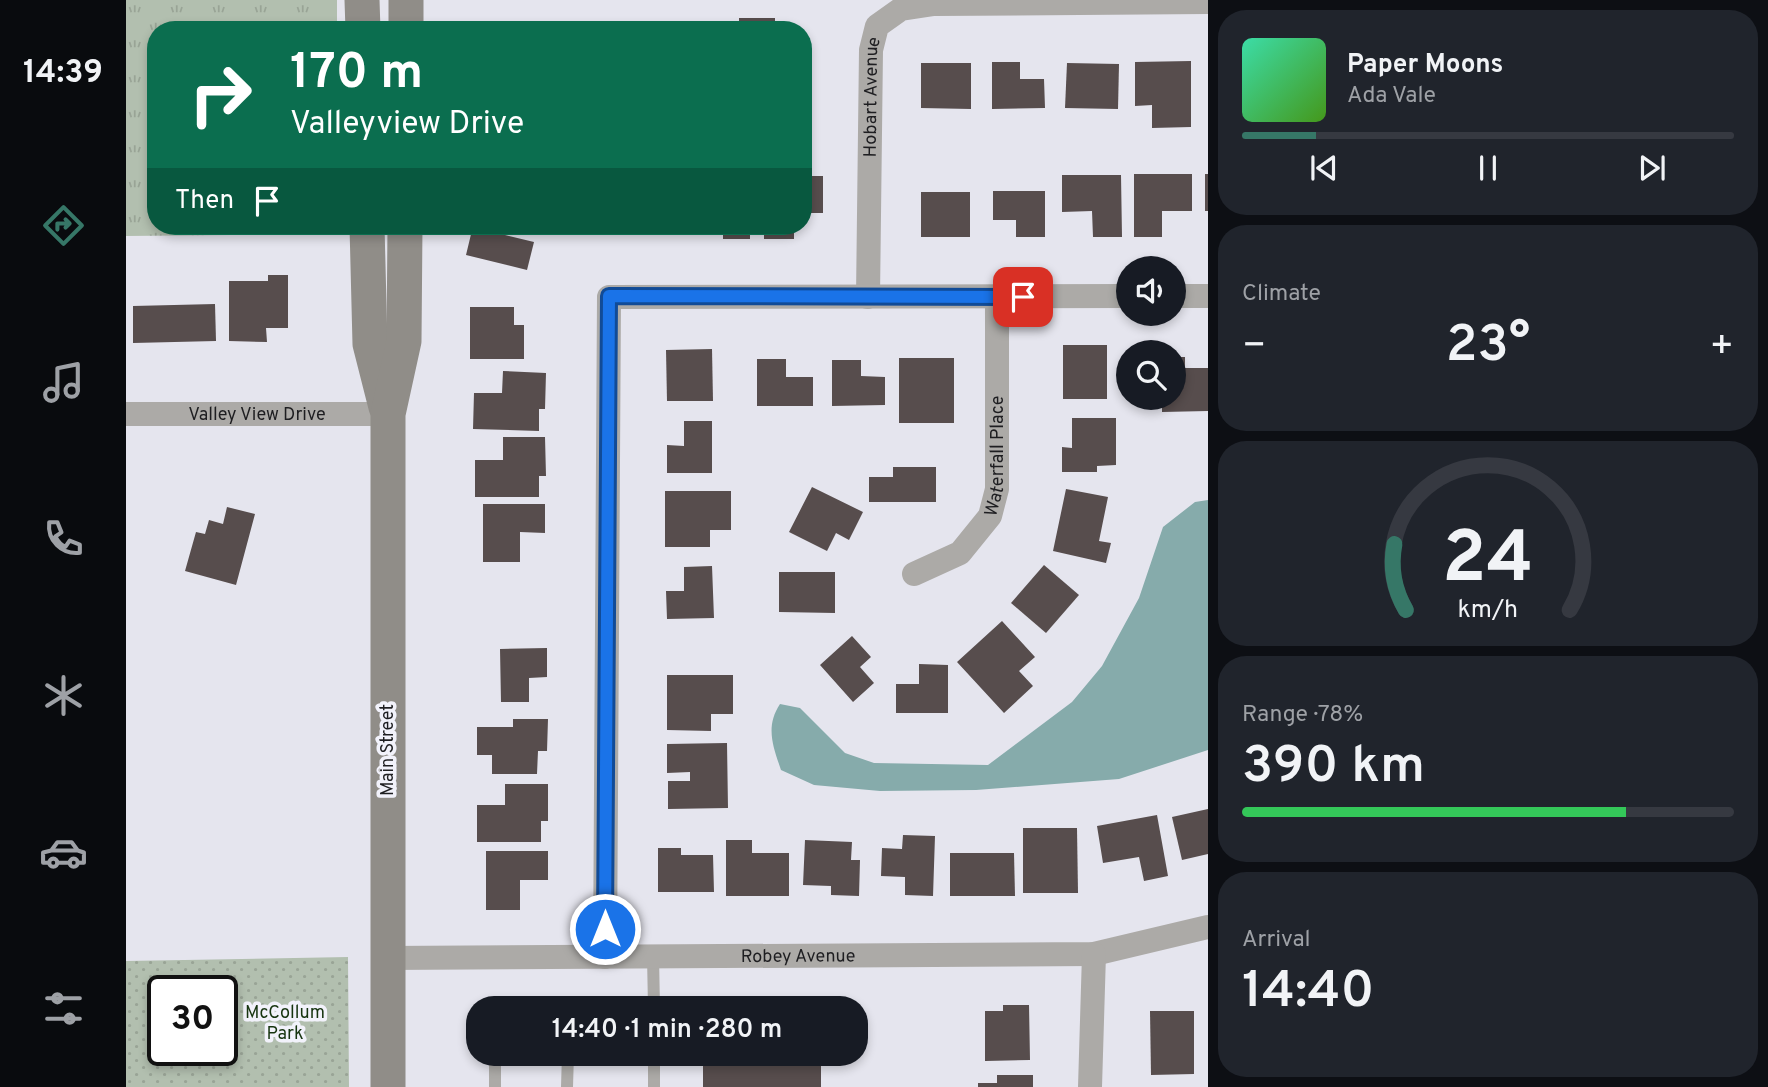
<!DOCTYPE html>
<meta charset="utf-8">
<style>
:root{--surface:#171b24;--page:#20242c;--text:#f1f3f6;--muted:#9ea1a6;--line:#363941;--accent:#367767}
body{margin:0;font-family:Overpass,sans-serif;background:var(--page);color:var(--text);height:100vh;display:flex;flex-direction:column;font-size:26px;white-space:nowrap}
*{box-sizing:border-box;margin:0}
p{font-size:23px;color:var(--muted)}
.icon{flex:none;width:38px;height:38px;fill:none;stroke:currentColor;stroke-width:2;stroke-linecap:round;stroke-linejoin:round}
.map{position:relative;flex:1;overflow:hidden}
.drawer{display:flex;flex-direction:column;gap:10px;padding:10px;background:#0d0f14;width:560px}
.drawer>*{flex:none}
.guide{position:absolute;left:21px;top:21px;width:665px;height:214px;border-radius:28px;box-shadow:0 4px 10px #0003;background:#0b6e4f;color:#fff;overflow:hidden}
.tools{position:absolute;left:990px;top:256px;display:grid;gap:14px}
.tools a{display:grid;place-items:center;width:70px;height:70px;border-radius:50%;background:var(--surface);box-shadow:0 4px 10px #0003;font-size:35px}
.speed{position:absolute;left:21px;top:975px;display:flex;gap:14px;font-size:35px;font-weight:700;text-align:center}
.speed>*{display:grid;place-content:center;width:91px;height:91px;border-radius:50%;background:var(--surface);box-shadow:0 4px 10px #0003;line-height:1}
.speed .limit{border:4px solid #111;border-radius:10px;background:#fff;color:#111}
.pin{position:absolute;display:grid;place-items:center;width:60px;height:60px;color:#fff;margin:-30px;border-radius:14px;box-shadow:0 4px 10px #0006}
.me{position:absolute;width:77px;margin:-38px;rotate:0deg;stroke-linejoin:round;filter:drop-shadow(0 0 5px #0008)}
.turn{display:flex;align-items:center;gap:24px;height:147px;padding:0 28px;font-size:32px}
.turn .icon{width:91px;height:91px;stroke-width:2.5}
.turn b{display:block;font-size:49px;line-height:60px}
.then{display:flex;align-items:center;height:66px;padding:0 28px;background:#0003;gap:14px;font-size:26px}
.big{font-size:52px;font-weight:600;line-height:1.1}
.drawer .card{flex:1;display:flex;flex-direction:column;justify-content:center;gap:10px;min-width:0;padding:0 24px;border-radius:28px;background:var(--page)}
.drawer .dial{align-items:center;gap:0}
.dial svg{height:182px;overflow:visible;fill:none;stroke:var(--line);stroke-width:7;stroke-linecap:round;text-anchor:middle}
.dial text{fill:var(--text);stroke:none}
.song{display:flex;align-items:center;gap:21px}
.cover{width:84px;height:84px;border-radius:10px;background:linear-gradient(135deg,hsl(160 70% 55%),hsl(100 70% 35%))}
.played{height:7px;border-radius:4px;background:linear-gradient(90deg,var(--accent) 15%,var(--line) 15%)}
.keys{display:flex;justify-content:space-around;direction:ltr}
.heat{display:flex;justify-content:space-between;align-items:center;font-size:38px;direction:ltr}
.charge{height:10px;border-radius:5px;background:linear-gradient(90deg,#34c759 78%,var(--line) 0)}
.trip{position:absolute;left:340px;top:996px;width:402px;height:70px;border-radius:28px;background:var(--surface);box-shadow:0 4px 10px #0003;font-weight:600;line-height:70px;text-align:center}
main{display:flex;flex:1;min-height:0}
.menu{display:flex;flex-direction:column;width:126px;justify-content:space-around;align-items:center;background:#090b0e;color:var(--muted)}
.menu .icon{width:49px;height:49px}
.menu .selected{color:var(--accent)}
.menu b{font-size:32px;color:var(--text)}
.map>svg:first-child{display:block}
.grass{fill:url(#grass-tufts)}
.park{fill:url(#park-dots);fill-rule:evenodd}
.water{fill:#86abab}
.building{fill:#574d4d}
.lines{fill:none;stroke-linecap:round;stroke-linejoin:round}
.lane{stroke:#acaaa7;stroke-width:12}
.street{stroke:#acaaa7;stroke-width:24}
.secondary{stroke:#908d88;stroke-width:35}
.route-casing{stroke:#114b97;stroke-width:18}
.route{stroke:#1a73e8;stroke-width:12}
.labels{text-anchor:middle;stroke-width:7;stroke-linejoin:round;paint-order:stroke}
.street-label{font-size:18px;fill:#1e1e21;stroke:#f2f2fb}
.park-label{font-size:18px;fill:#16340f;stroke:#f2f2fb}
</style>
<main>
<nav class="menu">
<b>14:39</b>
<svg class="icon selected" aria-label="directions" viewBox="0 0 24 24"><path d="M12 3l9 9-9 9-9-9zM9 14v-3h6M13 9l2 2-2 2"/></svg>
<svg class="icon" aria-label="music" viewBox="0 0 24 24"><path d="M9 18V5l10-2v13"/><circle cx="6" cy="18" r="3"/><circle cx="16" cy="16" r="3"/></svg>
<svg class="icon" aria-label="phone" viewBox="0 0 24 24"><path d="M5 4h4l2 5-3 2q2 4 5 5l2-3 5 2v4C11 20 4 13 5 4z"/></svg>
<svg class="icon" aria-label="climate" viewBox="0 0 24 24"><path d="M12 3v18M4 7l16 10M4 17L20 7"/></svg>
<svg class="icon" aria-label="car" viewBox="0 0 24 24"><path d="M5 17H2v-5l4-1 3-4h7l3 4 3 1v5h-3M9 17h6M6 11h13"/><circle cx="7" cy="17" r="2"/><circle cx="17" cy="17" r="2"/></svg>
<svg class="icon" aria-label="filters" viewBox="0 0 24 24"><path d="M4 7h16M4 17h16"/><circle cx="9" cy="7" r="2"/><circle cx="15" cy="17" r="2"/></svg>
</nav>
<div class="map">
<svg width="1082" height="1087" viewBox="0 0 1082 1087">
<defs>
<pattern id="grass-tufts" width="24" height="20" patternUnits="userSpaceOnUse" patternTransform="scale(1.75)"><rect width="24" height="20" fill="#b2bfaf"/><path d="M3 7l-1-3M5 7V3M7 7l1-3M15 17l-1-3M17 17v-4M19 17l1-3" fill="none" stroke="#99a496"/></pattern>
<pattern id="park-dots" width="8" height="8" patternUnits="userSpaceOnUse" patternTransform="scale(1.75)"><rect width="8" height="8" fill="#b2bfaf"/><path d="M2 2h.1M6 6h.1" fill="none" stroke="#99a496" stroke-width="1.8" stroke-linecap="round"/></pattern>
</defs>
<rect width="100%" height="100%" fill="#e5e5ee"/>
<polygon class="grass" points="0,0 211,0 211,30 30,30 30,226 212,226 212,234 0,236"/>
<path class="park" d="M222,957L223,1087H0V961ZM37,990H96V1050H37Z"/>
<path class="water" d="M1082,500V750L993,779L850,790L754,791L688,785L655,770C647,746 639,727 654,704L674,708L719,753L748,763L862,765L946,702L976,666L1013,598L1037,527L1069,502Z"/>
<g class="building">
<rect x="613" y="18" width="36" height="12"/>
<polygon points="1065,61 1065,127 1026,128 1026,105 1009,106 1009,62"/>
<polygon points="866,62 894,62 894,79 918,79 919,108 866,109"/>
<polygon points="795,63 845,63 845,109 795,108"/>
<polygon points="941,63 993,64 992,109 939,108"/>
<polygon points="1008,174 1066,174 1066,211 1036,211 1036,237 1008,237"/>
<rect x="1079" y="174" width="3" height="37"/>
<polygon points="936,175 995,175 996,237 967,237 966,211 936,212"/>
<rect x="677" y="176" width="20" height="37"/>
<polygon points="867,191 919,191 919,237 890,237 890,220 867,220"/>
<rect x="795" y="192" width="49" height="45"/>
<polygon points="347,226 382,226 379,235 408,242 401,270 340,255"/>
<rect x="519" y="226" width="37" height="4"/>
<rect x="597" y="226" width="27" height="13"/>
<rect x="638" y="226" width="30" height="13"/>
<polygon points="142,275 162,275 162,328 140,328 141,342 103,341 103,281 142,281"/>
<polygon points="89,304 90,341 7,343 7,306"/>
<polygon points="344,307 388,307 388,325 398,325 398,359 344,359"/>
<rect x="937" y="345" width="44" height="54"/>
<polygon points="586,349 587,401 541,401 540,350"/>
<polygon points="1048,357 1059,357 1059,368 1082,368 1082,411 1036,412 1036,397 1048,397"/>
<rect x="773" y="358" width="55" height="65"/>
<polygon points="631,359 660,359 660,377 687,377 687,406 631,406"/>
<polygon points="706,360 735,360 735,376 759,377 759,405 706,406"/>
<polygon points="377,371 420,373 419,409 413,409 413,431 347,429 348,393 376,393"/>
<polygon points="946,418 990,418 990,465 971,466 971,472 936,472 936,447 946,448"/>
<polygon points="558,421 586,421 586,473 541,473 541,445 558,446"/>
<polygon points="377,437 419,437 420,476 413,476 413,497 349,497 349,460 377,460"/>
<polygon points="767,467 810,467 810,502 743,502 743,477 767,477"/>
<polygon points="686,487 737,512 723,540 710,533 701,551 663,532"/>
<polygon points="940,489 982,497 973,541 985,543 980,563 927,551"/>
<polygon points="539,491 605,491 605,530 584,530 584,547 539,547"/>
<polygon points="357,504 419,504 419,533 394,532 394,562 357,562"/>
<polygon points="101,507 129,514 110,585 59,571 70,532 79,534 83,520 97,524"/>
<polygon points="918,565 953,595 920,633 885,603"/>
<polygon points="586,566 588,618 541,619 540,591 558,591 558,567"/>
<polygon points="653,572 709,572 709,613 653,612"/>
<polygon points="876,621 909,657 893,671 907,686 878,713 831,662"/>
<polygon points="726,636 745,657 734,667 748,683 727,702 694,665"/>
<polygon points="421,648 421,677 403,678 403,702 375,702 374,649"/>
<polygon points="793,664 822,665 822,713 770,713 770,684 793,684"/>
<polygon points="541,675 607,675 607,714 585,714 585,731 541,730"/>
<polygon points="387,719 422,719 421,751 412,751 411,774 366,774 366,755 351,755 351,727 387,727"/>
<polygon points="601,743 602,808 542,809 542,781 564,781 564,772 541,773 541,744"/>
<polygon points="379,784 422,784 422,821 415,821 415,842 351,842 351,805 379,805"/>
<polygon points="1082,809 1082,854 1056,860 1046,817"/>
<polygon points="1031,815 1042,876 1018,881 1013,857 977,863 971,826"/>
<polygon points="897,828 951,828 952,893 897,893"/>
<polygon points="777,835 809,836 807,896 779,895 779,877 755,876 756,848 776,849"/>
<polygon points="600,840 626,840 626,853 663,853 663,896 600,896"/>
<polygon points="679,840 726,842 725,860 734,860 733,896 705,895 705,886 677,885"/>
<polygon points="532,848 555,848 555,855 587,855 588,892 532,892"/>
<polygon points="360,851 422,851 422,880 394,880 394,910 360,910"/>
<polygon points="824,853 888,853 889,896 824,896"/>
<polygon points="877,1005 903,1005 904,1060 859,1061 859,1011 877,1011"/>
<polygon points="1024,1011 1068,1011 1068,1074 1025,1075"/>
<rect x="577" y="1054" width="118" height="33"/>
<polygon points="871,1075 907,1075 907,1087 852,1087 852,1083 871,1083"/>
</g>
<g class="lines">
<g class="lane">
<polyline points="527,956 528,1008"/>
<polyline points="369,1054 369,1087"/>
<polyline points="528,1054 528,1087"/>
<polyline points="441,1087 442,1054"/>
</g>
<g class="street">
<polyline points="1048,296 1082,296"/>
<path id="s1" d="M742,297L745,50L751,26L775,9L808,4L1082,2"/>
<path id="s2" d="M0,414H262"/>
<path id="s3" d="M788,574L834,553L864,516L871,489V297"/>
<polyline points="479,957 483,297 1003,296"/>
<path id="s4" d="M261,958L968,954L1082,927"/>
<polyline points="964,1087 968,954"/>
</g>
<g class="secondary">
<polyline points="236,0 237,30"/>
<polyline points="280,30 280,0"/>
<polyline points="241,226 244,344 260,407"/>
<polyline points="262,1087 262,414 278,341 279,226"/>
</g>
</g>
<g class="lines">
<g class="route-casing">
<polyline id="route" points="479,929 483,296 897,297"/>
</g>
<use href="#route" class="route"/>
</g>
<g class="labels">
<g class="street-label">
<text dy="6" stroke="none"><textPath href="#s1" startOffset="200">Hobart Avenue</textPath></text>
<text dy="6" stroke="none"><textPath href="#s2" startOffset="131">Valley View Drive</textPath></text>
<text dy="6" stroke="none"><textPath href="#s3" startOffset="159">Waterfall Place</textPath></text>
<text transform="translate(261 750) rotate(-90)" y="6">Main Street</text>
<text dy="6" stroke="none"><textPath href="#s4" startOffset="411">Robey Avenue</textPath></text>
</g>
<g class="park-label">
<text x="159" y="1018">McCollum<tspan x="159" dy="21">Park</tspan></text>
</g>
</g>
</svg>
<div class="tools">
<a><svg class="icon" aria-label="sound" viewBox="0 0 24 24"><path d="M4 9h4l5-4v14l-5-4H4zM17 9q2 3 0 6"/></svg></a>
<a><svg class="icon" aria-label="search" viewBox="0 0 24 24"><circle cx="10" cy="10" r="6"/><path d="M15 15l6 6"/></svg></a>
</div>
<div class="speed"><div class="limit">30</div></div>
<div class="pin" style="left:897px;top:297px;background:#d93025"><svg class="icon" aria-label="arrive" viewBox="0 0 24 24"><path d="M6 21V4h12l-3 4 3 4H6"/></svg></div>
<svg class="me" style="left:479px;top:929px" viewBox="-20 -20 40 40"><circle r="17" fill="#1a73e8" stroke="#fff" stroke-width="3"/><path d="M0-11L8 9 0 5-8 9z" fill="#fff"/></svg>
<div class="trip">14:40 · 1 min · 280 m</div>
<div class="guide">
<div class="turn"><svg class="icon" aria-label="right" viewBox="0 0 24 24"><path d="M7 20v-9h11M14 6l5 5-5 5"/></svg><div><b>170 m</b>Valleyview Drive</div></div>
<div class="then">Then<svg class="icon" aria-label="arrive" viewBox="0 0 24 24"><path d="M6 21V4h12l-3 4 3 4H6"/></svg></div>
</div>
</div>
<section class="drawer">
<div class="card">
<div class="song"><i class="cover"></i><div><b>Paper Moons</b><p>Ada Vale</p></div></div>
<div class="played"></div>
<div class="keys"><svg class="icon" aria-label="previous" viewBox="0 0 24 24"><path d="M18 5L8 12l10 7zM5 5v14"/></svg><svg class="icon" aria-label="pause" viewBox="0 0 24 24"><path d="M8 5v14M16 5v14"/></svg><svg class="icon" aria-label="next" viewBox="0 0 24 24"><path d="M6 5l10 7-10 7zM19 5v14"/></svg></div>
</div>
<div class="card"><p>Climate</p>
<div class="heat"><a>−</a><b class="big">23°</b><a>+</a></div>
</div>
<div class="card dial"><svg viewBox="0 0 100 80">
<path d="M14 69A42 42 0 1 1 86 69"/>
<path d="M14 69A42 42 0 0 1 9 40" stroke="#367767"/>
<text x="50" y="56" font-size="32" font-weight="700">24</text>
<text x="50" y="72" font-size="11">km/h</text>
</svg></div>
<div class="card"><p>Range · 78%</p><b class="big">390 km</b><div class="charge"></div></div>
<div class="card"><p>Arrival</p><b class="big">14:40</b></div>
</section>
</main>
